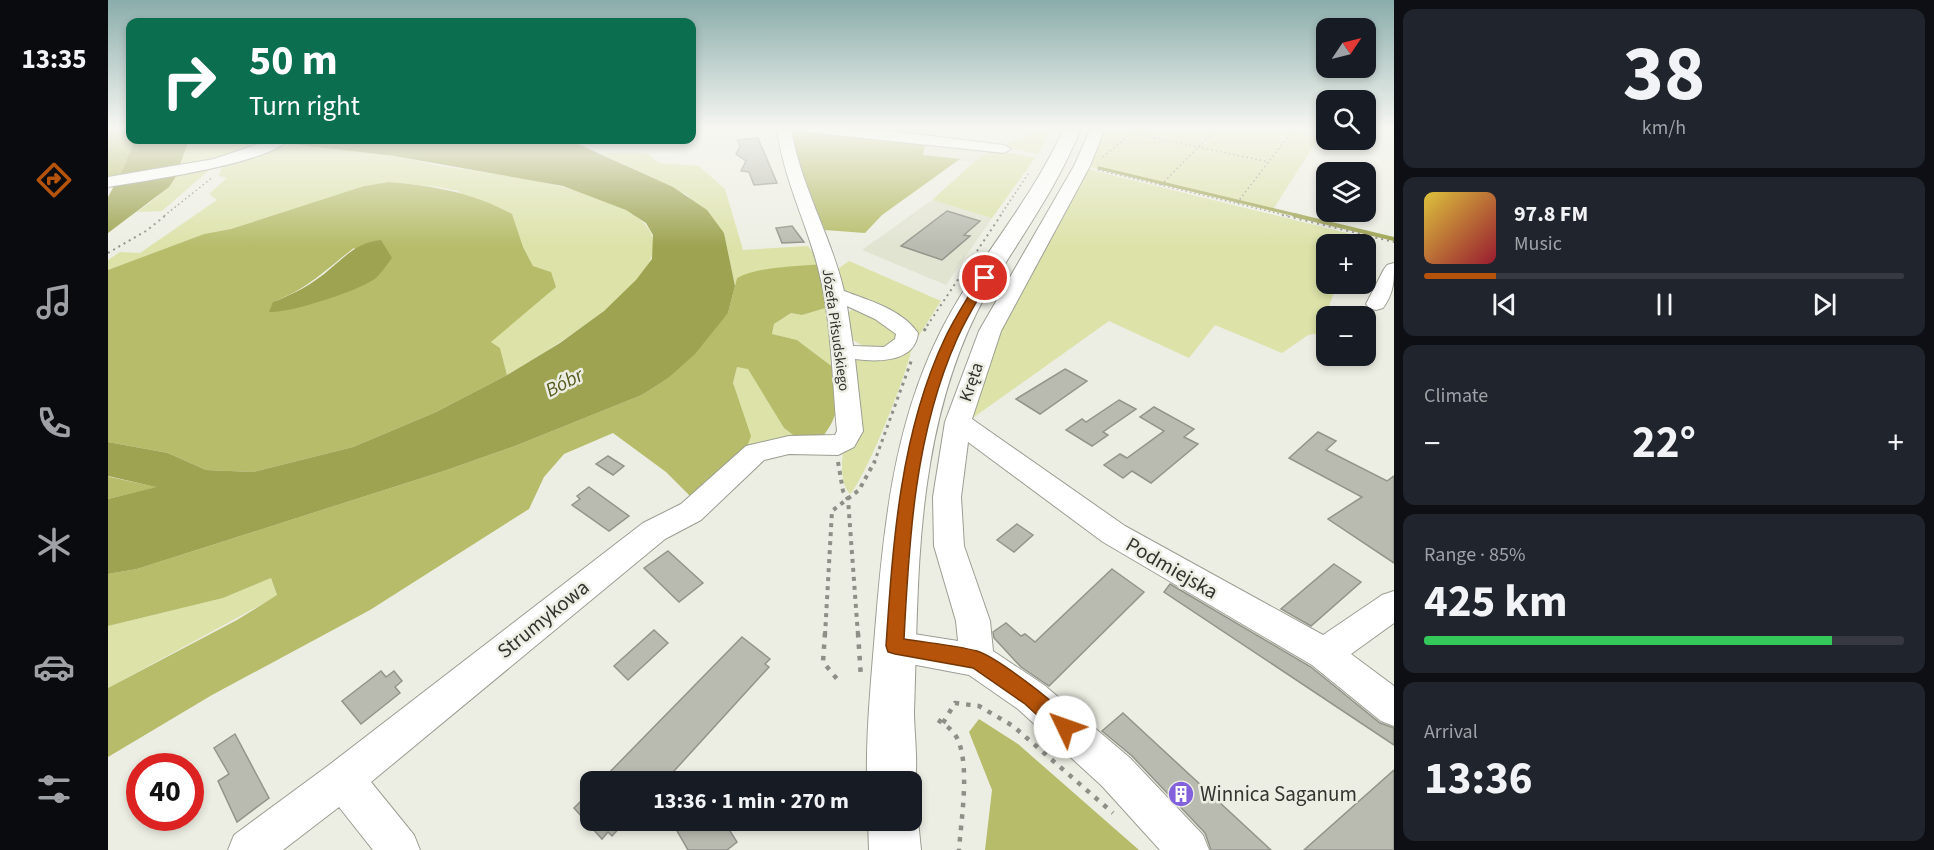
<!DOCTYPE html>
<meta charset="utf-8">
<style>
:root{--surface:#171b24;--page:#20242c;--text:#f1f3f6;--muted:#9ea1a6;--line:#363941;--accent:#b45309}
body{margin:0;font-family:"Source Sans 3",sans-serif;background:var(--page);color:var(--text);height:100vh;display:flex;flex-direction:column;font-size:22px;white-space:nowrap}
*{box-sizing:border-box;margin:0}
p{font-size:20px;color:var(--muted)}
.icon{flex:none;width:33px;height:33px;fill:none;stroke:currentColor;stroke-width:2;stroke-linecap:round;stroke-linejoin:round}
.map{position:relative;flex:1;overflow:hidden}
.side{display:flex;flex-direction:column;gap:9px;padding:9px;background:#0d0f14;width:540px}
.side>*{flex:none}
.guide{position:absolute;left:18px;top:18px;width:570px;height:126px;border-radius:12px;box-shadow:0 3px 9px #0003;background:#0b6e4f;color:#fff;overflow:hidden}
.needle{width:39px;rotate:55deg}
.controls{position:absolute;left:1208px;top:18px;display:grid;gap:12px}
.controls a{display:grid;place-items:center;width:60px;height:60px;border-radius:12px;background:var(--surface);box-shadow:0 3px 9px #0003;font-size:30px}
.speed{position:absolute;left:18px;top:753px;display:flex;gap:12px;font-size:30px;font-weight:700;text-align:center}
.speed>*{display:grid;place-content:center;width:78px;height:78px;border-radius:50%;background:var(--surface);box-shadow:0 3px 9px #0003;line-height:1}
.speed .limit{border:9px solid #d22;background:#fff;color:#111}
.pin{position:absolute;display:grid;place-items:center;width:51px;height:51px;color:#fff;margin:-26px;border:3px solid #fff;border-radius:50%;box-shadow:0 2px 6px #0007}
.me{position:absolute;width:66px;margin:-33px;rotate:312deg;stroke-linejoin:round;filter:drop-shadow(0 0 4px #0008)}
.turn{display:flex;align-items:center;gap:21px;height:126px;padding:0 24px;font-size:27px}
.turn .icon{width:78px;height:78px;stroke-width:2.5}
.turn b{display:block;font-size:42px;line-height:51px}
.big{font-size:45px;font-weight:700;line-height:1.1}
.side .widget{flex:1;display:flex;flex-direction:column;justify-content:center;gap:9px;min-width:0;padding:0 21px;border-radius:12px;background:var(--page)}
.side .dial{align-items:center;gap:0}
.dial b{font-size:78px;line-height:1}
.song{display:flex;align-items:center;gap:18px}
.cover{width:72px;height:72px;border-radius:9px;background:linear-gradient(135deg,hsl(50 70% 55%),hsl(350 70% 35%))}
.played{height:6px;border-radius:3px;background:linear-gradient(90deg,var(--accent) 15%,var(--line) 15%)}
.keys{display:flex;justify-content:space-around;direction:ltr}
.heat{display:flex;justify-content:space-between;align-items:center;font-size:33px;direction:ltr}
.charge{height:9px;border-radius:4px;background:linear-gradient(90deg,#34c759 85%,var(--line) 0)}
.trip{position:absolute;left:472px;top:771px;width:342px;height:60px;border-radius:12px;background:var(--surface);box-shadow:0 3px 9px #0003;font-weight:700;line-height:60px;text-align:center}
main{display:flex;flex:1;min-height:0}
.dock{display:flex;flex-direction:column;width:108px;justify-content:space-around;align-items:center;background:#090b0e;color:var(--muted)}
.dock .icon{width:42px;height:42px}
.dock .active{color:var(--accent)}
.dock b{font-size:27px;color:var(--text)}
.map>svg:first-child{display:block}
.built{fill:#e2e4d2}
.green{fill:#dce2a8}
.forest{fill:#b6bc69;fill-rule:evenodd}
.water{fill:#9da350}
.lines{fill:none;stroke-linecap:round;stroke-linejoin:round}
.stream-far1{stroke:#9da350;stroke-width:3}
.stream{stroke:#9da350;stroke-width:4}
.building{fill:#b9bbb0;stroke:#93948a;stroke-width:1.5}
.minor-casing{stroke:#9c9e93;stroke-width:2}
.major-casing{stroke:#9c9e93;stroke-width:2}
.path-far4{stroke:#8e8f87;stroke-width:1.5;stroke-dasharray:1.5 3;stroke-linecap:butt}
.path-far3{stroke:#8e8f87;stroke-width:2;stroke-dasharray:2 4;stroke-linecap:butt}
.path-far2{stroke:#8e8f87;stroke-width:3;stroke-dasharray:3 4.5;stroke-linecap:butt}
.path-far1{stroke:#8e8f87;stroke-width:4;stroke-dasharray:4 5;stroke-linecap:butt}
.path{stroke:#8e8f87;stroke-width:4.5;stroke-dasharray:4.5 7;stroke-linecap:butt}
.minor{fill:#fff;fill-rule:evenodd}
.major{fill:#fff;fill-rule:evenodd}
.route{fill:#b45309;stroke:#753606;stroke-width:1.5}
.labels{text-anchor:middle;stroke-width:5;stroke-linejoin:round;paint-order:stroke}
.far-street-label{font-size:15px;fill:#343430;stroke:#edeee3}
.street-label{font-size:18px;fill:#343430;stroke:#edeee3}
.water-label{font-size:20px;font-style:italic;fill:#575b1f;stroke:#edeee3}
.near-street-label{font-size:21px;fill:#343430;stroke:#edeee3}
.near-poi-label{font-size:21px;fill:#343430;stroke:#edeee3;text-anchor:start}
</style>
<main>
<nav class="dock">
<b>13:35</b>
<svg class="icon active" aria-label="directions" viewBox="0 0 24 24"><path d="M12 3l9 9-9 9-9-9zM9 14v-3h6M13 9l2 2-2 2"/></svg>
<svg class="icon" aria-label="music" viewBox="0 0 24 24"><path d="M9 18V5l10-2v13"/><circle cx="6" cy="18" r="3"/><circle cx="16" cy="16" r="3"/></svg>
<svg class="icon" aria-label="phone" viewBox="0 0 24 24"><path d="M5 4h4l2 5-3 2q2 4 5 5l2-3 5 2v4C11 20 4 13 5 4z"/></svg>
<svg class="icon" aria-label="climate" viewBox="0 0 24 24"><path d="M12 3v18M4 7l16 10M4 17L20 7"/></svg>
<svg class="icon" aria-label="car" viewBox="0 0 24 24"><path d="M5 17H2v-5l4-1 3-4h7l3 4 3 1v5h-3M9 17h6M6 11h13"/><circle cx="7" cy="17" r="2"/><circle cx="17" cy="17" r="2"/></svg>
<svg class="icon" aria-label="filters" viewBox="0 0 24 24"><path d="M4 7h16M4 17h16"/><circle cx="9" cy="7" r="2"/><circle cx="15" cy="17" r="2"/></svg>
</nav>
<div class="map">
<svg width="1286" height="850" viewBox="0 0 1286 850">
<rect width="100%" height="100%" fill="#edeee3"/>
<g class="built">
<polygon points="818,141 885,149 865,163 815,155"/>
<polygon points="824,200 884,218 838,285 754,250"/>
</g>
<g class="green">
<polygon points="938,128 943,128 930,154 893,146"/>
<polygon points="997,128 1177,128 1211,137 1166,208 1167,212 982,167 980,165"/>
<polygon points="81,140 132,140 154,144 137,152 70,168"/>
<path d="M176,143C212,147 248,150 284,156C300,158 317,163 333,166C374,173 550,189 546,247C543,291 434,354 399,375L392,348L383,342L443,272L425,266L415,247L350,191L330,187L281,182L256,186L123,229L96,234L0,270V260L12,252L32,253L109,200L101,194L119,178L111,176L114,165Z"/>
<polygon points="885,149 927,158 884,218 824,200 865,163"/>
<polygon points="502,153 539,153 551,163 591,166 617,189 635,250 700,246 713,264 659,270 629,278 627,286 616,233 579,195 494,154"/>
<polygon points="96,169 100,171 54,211 29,212 49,197 68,174"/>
<polygon points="979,169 1247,235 1243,244 1218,244 1218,284 1229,284 1220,309 1249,316 1218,316 1218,332 1200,335 1174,353 1107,325 1081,358 1001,321 859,422 883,344"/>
<polygon points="741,261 833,301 810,337 739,294 733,288 727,271"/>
<polygon points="721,307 726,368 689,340 664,334 666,324 683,313 694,315"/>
<path d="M750,309L777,321L792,336L778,349C763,349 753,347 742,337L738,315L743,310Z"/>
<path d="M804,347C801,369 757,480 742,494C733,484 733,466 735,453L747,445L752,435L746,358Z"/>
<polygon points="629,367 640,368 676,428 689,438 636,455 625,383"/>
<polygon points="163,578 169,596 0,688 0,626 115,598"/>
</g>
<g class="forest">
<polygon points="0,128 22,128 22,140 26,140 12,177 0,179"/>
<polygon points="686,129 818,141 815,155 852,159 774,215 757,233 717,230 687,160 681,130"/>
<path d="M281,182C325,186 364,192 404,214L415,247L425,266L443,272L448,287L383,342L392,348L399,375L328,412L245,447L145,472L98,470L60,453L0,442V270L96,234L123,229L256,186ZM246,248L268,278L165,302C200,289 217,270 246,248Z"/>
<path d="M713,264L721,307L694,315L683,313L666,324L664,334L689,340L726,368C730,402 734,416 709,443L689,438L676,428L640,369L629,367L625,383L643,436L636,455L586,500L558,472L505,433L456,454L436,477L421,509L262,610L104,695L0,757V688L129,620L169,595L163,578L115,598L0,626V574L29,569L336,471L407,446L534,395L559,379L620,313L629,278C653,266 686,267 713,264Z"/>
<polygon points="0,476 2,477 49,487 0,499"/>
<polygon points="871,719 910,744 1031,850 877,850 884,790 861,732"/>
</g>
<g class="water">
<polygon points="26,140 81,140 67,178 61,187 0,233 0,197 15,169"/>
<polygon points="132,140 461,140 565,187 599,210 616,233 627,286 620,313 587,354 559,379 534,395 407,446 336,471 29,569 0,574 0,499 48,487 0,476 0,442 60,453 98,470 145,472 245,447 328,412 399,375 452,343 496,311 528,280 544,259 545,235 538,223 518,210 455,186 286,156 176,143 170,147"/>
<path d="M273,240L284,258C279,264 275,271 269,277C255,290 179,314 161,312L165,302C186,294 205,284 222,269C239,255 250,242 273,240Z"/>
</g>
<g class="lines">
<polyline class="stream-far1" points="991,168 1192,216"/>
<polyline class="stream" points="1186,215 1286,239"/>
</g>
<g class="building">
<polygon points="650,138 652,143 669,183 646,185 641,172 633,171 638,161 628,154 632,146 629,140"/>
<polygon points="839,211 872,221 856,235 862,236 834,260 793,246"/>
<polygon points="684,226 696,242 674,243 668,228"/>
<polygon points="957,369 979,381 932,414 908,399"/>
<polygon points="1011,400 1028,409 995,432 1000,435 984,446 958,430 974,419 978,422"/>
<polygon points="1046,407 1086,429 1076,437 1090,444 1043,483 1024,471 1015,478 996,465 1012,454 1019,458 1056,431 1032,417"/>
<polygon points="1210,432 1228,441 1218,450 1279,481 1286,476 1286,563 1220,519 1254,497 1181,458"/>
<polygon points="500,456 516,466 505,475 488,464"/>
<polygon points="481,487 521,516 501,531 464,505 472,499 469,496"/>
<polygon points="909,524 925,535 906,552 889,540"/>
<polygon points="560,551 595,583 571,602 536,568"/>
<polygon points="1226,564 1253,582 1203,626 1173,609"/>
<polygon points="1004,569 1036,592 941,686 913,667 886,638 885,632 898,623 913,636 917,634 927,642"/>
<polygon points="1062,584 1203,667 1272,723 1286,728 1286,745 1056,592"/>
<polygon points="546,630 560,643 520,680 506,666"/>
<polygon points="634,637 662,659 657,664 661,667 556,782 492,782"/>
<polygon points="273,671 278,677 286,671 294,681 287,687 292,693 253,724 234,701"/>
<polygon points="1015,713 1163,850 1103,850 1097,833 1024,756 994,731"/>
<polygon points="127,734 161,798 129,822 110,781 121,774 106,748"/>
<polygon points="1286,770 1286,850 1196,850"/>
<polygon points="483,791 483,820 519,820 504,836 500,832 494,839 466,808"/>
<polygon points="583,820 637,820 622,831 629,842 619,850 580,850 569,831"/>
</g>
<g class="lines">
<g class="minor-casing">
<g id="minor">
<path d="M669,128H683C692,185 723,235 736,291C762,301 793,309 810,333C807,363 769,362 747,359L755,431L746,447L730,455L681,454L656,460L593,520L557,539L263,782L306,835L312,850H265L231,807L175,850H120L126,835L221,765L535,523L573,504L638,446L681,436L727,435L729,431C724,377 724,321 710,268C698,221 675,178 669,128ZM739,306L767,319L788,334L787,339L776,347L745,346Z"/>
<polygon points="692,128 757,128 896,145 903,149 896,153 699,132"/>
<polygon points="983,128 997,128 982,166 893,331 864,419 1017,526 1215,635 1274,595 1286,591 1286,623 1243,654 1286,686 1286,726 1273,721 1204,665 995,542 860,442 853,497 856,546 882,621 885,651 936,685 1022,758 1095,835 1101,850 1052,850 994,786 910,709 861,675 787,661 775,657 770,646 775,635 787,631 850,641 848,621 826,546 825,497 837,422 871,331 966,166"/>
<path d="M162,140H180C159,164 35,181 0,187V177L106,159Z"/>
<path d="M1286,263C1286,281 1286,293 1275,308L1268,310L1261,308L1258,304L1276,269L1279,265Z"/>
</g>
</g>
<g class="major-casing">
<g id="major">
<path d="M956,128H973C950,187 911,239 879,293C849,346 832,405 822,464C808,546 809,630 806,712C806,735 812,774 804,793V782H759C758,732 763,682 767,632C775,532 785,429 830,337C865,264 923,203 956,128Z"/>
<polygon points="804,804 810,820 813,850 761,850 760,820 804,820"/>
</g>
</g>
<g class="path-far4">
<polyline points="1024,133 1161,162"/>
<polyline points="995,157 1029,128"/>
<polyline points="990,170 1181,216"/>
<polyline points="1053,185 1109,128"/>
<polyline points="1129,203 1185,130 1181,128"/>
<polyline points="56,216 105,177"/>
<polyline points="892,216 920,174"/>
</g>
<g class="path-far3">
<polyline points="1174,215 1286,242"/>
<polyline points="0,253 38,231 58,215"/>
<polyline points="819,326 893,215"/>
</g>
<g class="path-far2">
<polyline points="816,331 820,324"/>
<polyline points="766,463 804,359"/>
</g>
<g class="path-far1">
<polyline points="730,462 735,491 740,499 750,635"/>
<polyline points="717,635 724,511 751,490 767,461"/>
</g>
<g class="path">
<polyline points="717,633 715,662 729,679"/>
<polyline points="750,633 753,678"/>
<path d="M830,720C838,725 846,731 850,740C862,768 853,820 851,850"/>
<polyline points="835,723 847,703 871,706 905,726 1005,813"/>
</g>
<use href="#minor" class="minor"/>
<use href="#major" class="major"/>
</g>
<linearGradient id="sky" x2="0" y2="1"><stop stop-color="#8aadab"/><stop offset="0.52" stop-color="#f7f7f2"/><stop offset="1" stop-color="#f7f7f2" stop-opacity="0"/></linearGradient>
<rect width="1286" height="247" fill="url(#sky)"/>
<path class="route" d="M877,275L882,278C871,298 858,318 849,339C807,433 801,538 796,639C820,643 846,645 869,651C888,657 960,710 967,727L964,734L957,737L950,734L917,704L865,668L787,654L780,652L778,646C785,542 792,433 837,338C847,317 860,298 871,278Z"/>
<defs>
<g id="building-disc" transform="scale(1.35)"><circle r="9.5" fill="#8361dc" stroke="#edeee3"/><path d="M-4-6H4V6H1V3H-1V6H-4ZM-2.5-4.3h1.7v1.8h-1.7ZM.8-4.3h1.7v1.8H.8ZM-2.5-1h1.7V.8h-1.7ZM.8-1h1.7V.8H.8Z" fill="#fff"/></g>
</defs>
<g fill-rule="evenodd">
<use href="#building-disc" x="1073" y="794"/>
</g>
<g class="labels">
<g class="far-street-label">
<text transform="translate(728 330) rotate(82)" y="5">Józefa Piłsudskiego</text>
</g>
<g class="street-label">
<text transform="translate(863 382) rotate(-71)" y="6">Kręta</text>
</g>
<g class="water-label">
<text transform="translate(456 382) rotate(-27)" y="7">Bóbr</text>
</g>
<g class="near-street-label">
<text transform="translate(1064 568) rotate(30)" y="7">Podmiejska</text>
<text transform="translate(435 619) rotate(-39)" y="7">Strumykowa</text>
</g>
<g class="near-poi-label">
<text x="1092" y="801">Winnica Saganum</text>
</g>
</g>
</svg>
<div class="controls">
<a><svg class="needle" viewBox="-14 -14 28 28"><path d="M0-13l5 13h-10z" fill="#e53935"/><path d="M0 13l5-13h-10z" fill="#9ea1a6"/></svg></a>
<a><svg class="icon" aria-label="search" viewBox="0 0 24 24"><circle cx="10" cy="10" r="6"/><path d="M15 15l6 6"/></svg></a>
<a><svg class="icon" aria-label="layers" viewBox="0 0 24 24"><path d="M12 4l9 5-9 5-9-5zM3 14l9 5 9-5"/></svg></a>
<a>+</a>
<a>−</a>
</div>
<div class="speed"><div class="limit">40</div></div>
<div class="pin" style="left:877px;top:278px;background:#d93025"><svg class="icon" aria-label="arrive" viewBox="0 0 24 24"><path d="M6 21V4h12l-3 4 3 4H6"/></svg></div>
<svg class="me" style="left:957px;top:727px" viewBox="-20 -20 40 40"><circle r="19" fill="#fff"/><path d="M0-13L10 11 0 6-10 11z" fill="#b45309"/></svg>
<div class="trip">13:36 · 1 min · 270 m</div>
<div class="guide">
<div class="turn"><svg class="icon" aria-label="right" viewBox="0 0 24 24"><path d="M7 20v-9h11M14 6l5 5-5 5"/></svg><div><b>50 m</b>Turn right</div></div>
</div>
</div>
<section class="side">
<div class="widget dial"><b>38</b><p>km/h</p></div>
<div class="widget">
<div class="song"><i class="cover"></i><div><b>97.8 FM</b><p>Music</p></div></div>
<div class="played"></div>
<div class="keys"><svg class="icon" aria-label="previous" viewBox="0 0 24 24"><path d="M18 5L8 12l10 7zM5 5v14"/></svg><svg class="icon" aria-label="pause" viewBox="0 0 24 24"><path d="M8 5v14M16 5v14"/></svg><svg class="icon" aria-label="next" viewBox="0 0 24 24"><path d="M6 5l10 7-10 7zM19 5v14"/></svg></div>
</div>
<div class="widget"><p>Climate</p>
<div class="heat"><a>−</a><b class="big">22°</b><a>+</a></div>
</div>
<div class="widget"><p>Range · 85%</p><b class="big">425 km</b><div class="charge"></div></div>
<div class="widget"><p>Arrival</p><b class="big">13:36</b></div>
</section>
</main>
